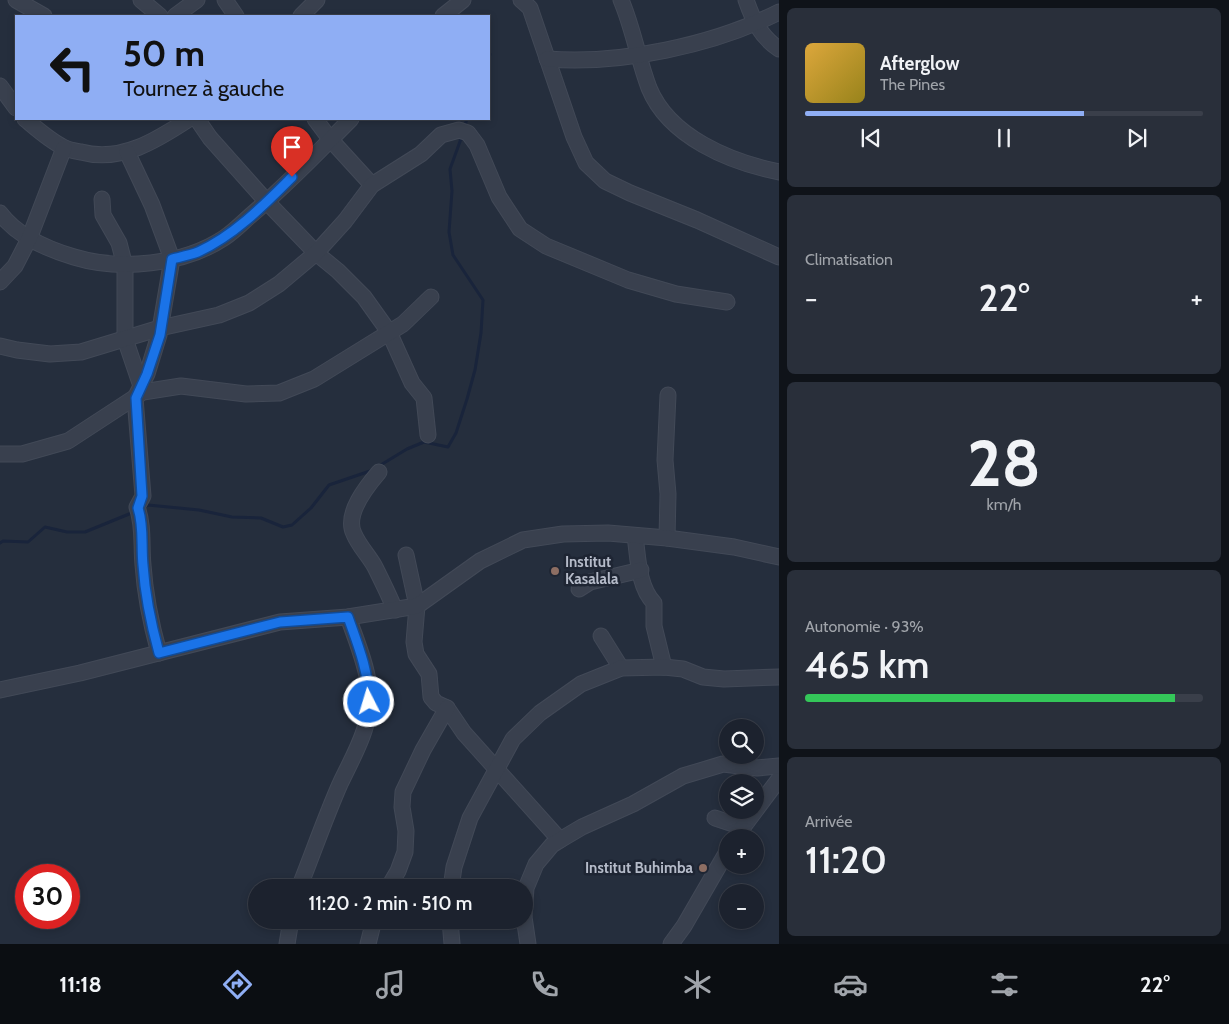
<!DOCTYPE html>
<html lang="fr">
<meta charset="utf-8">
<style>
:root{--surface:#1c222e;--page:#292f3a;--text:#f1f3f6;--muted:#a0a4aa;--line:#3a3f4a;--accent:#8faef4}
body{margin:0;font-family:Cabin,sans-serif;background:var(--page);color:var(--text);height:100vh;display:flex;flex-direction:column;font-size:19px;white-space:nowrap}
*{box-sizing:border-box;margin:0}
p{font-size:16px;color:var(--muted)}
.icon{flex:none;width:28px;height:28px;fill:none;stroke:currentColor;stroke-width:2;stroke-linecap:round;stroke-linejoin:round}
.map{position:relative;flex:1;overflow:hidden}
.sheet{display:flex;flex-direction:column;gap:8px;padding:8px;background:#0f1319;width:450px}
.sheet>*{flex:none}
.top-card{position:absolute;left:15px;top:15px;width:475px;height:105px;border-radius:0px;box-shadow:0 2px 8px #0003,0 0 0 1px var(--line);background:#8faef4;color:#111;overflow:hidden}
.buttons{position:absolute;left:719px;top:719px;display:grid;gap:10px}
.buttons a{display:grid;place-items:center;width:45px;height:45px;border-radius:50%;background:var(--surface);box-shadow:0 2px 8px #0003,0 0 0 1px var(--line);font-size:25px}
.speed{position:absolute;left:15px;top:864px;display:flex;gap:10px;font-size:25px;font-weight:700;text-align:center}
.speed>*{display:grid;place-content:center;width:65px;height:65px;border-radius:50%;background:var(--surface);box-shadow:0 2px 8px #0003,0 0 0 1px var(--line);line-height:1}
.speed .limit{border:8px solid #d22;background:#fff;color:#111}
.pin{position:absolute;display:grid;place-items:center;width:42px;height:42px;color:#fff;margin:-51px -21px;border-radius:50% 50% 50% 0;rotate:-45deg;box-shadow:0 0 5px #0007}
.pin .icon{rotate:45deg}
.me{position:absolute;width:55px;margin:-28px;rotate:355deg;stroke-linejoin:round;filter:drop-shadow(0 0 4px #0008)}
.turn{display:flex;align-items:center;gap:18px;height:105px;padding:0 25px;font-size:22px}
.turn .icon{width:65px;height:65px;stroke-width:2.5}
.turn b{display:block;font-size:35px;line-height:42px}
.big{font-size:38px;font-weight:600;line-height:1.1}
.sheet .tile{flex:1;display:flex;flex-direction:column;justify-content:center;gap:8px;min-width:0;padding:0 18px;border-radius:8px;background:var(--page)}
.sheet .dial{align-items:center;gap:0}
.dial b{font-size:65px;line-height:1}
.song{display:flex;align-items:center;gap:15px}
.cover{width:60px;height:60px;border-radius:8px;background:linear-gradient(135deg,hsl(40 70% 55%),hsl(50 70% 35%))}
.played{height:5px;border-radius:2px;background:linear-gradient(90deg,var(--accent) 70%,var(--line) 70%)}
.keys{display:flex;justify-content:space-around;direction:ltr}
.heat{display:flex;justify-content:space-between;align-items:center;font-size:28px;direction:ltr}
.charge{height:8px;border-radius:4px;background:linear-gradient(90deg,#34c759 93%,var(--line) 0)}
.trip{position:absolute;left:248px;top:879px;width:285px;height:50px;border-radius:25px;background:var(--surface);box-shadow:0 2px 8px #0003,0 0 0 1px var(--line);font-weight:600;line-height:50px;text-align:center}
.tabs{display:flex;height:80px;justify-content:space-around;align-items:center;background:#0b0e12;color:var(--muted)}
.tabs .icon{width:35px;height:35px}
.tabs .on{color:var(--accent)}
.tabs b{font-size:22px;color:var(--text)}
main{display:flex;flex:1;min-height:0}
.map>svg:first-child{display:block}
.lines{fill:none;stroke-linecap:round;stroke-linejoin:round}
.stream{stroke:#19243b;stroke-width:3}
.minor-casing{stroke:#424957;stroke-width:17}
.minor{stroke:#39404e;stroke-width:15}
.route-casing{stroke:#114b97;stroke-width:12}
.route{stroke:#1a73e8;stroke-width:9}
.education-dot{fill:#8d6e63;stroke:#1e2533;stroke-width:2}
.labels{text-anchor:middle;stroke-width:5;stroke-linejoin:round;paint-order:stroke}
.poi-label{font-size:15px;font-weight:bold;fill:#b5bbc9;stroke:#1e2533;text-anchor:start}
</style>
<main>
<div class="map">
<svg width="779" height="944" viewBox="0 0 779 944">
<rect width="100%" height="100%" fill="#252e3d"/>
<g class="lines">
<g class="stream">
<polyline points="489,58 490,54"/>
<polyline points="464,128 467,119"/>
<polyline points="379,466 407,449 424,442 448,447 456,433 467,399 475,370 481,333 483,300 453,255 449,232 452,191 450,169 462,136"/>
<polyline points="144,507 148,505 199,510 232,517 261,518 283,527 292,525 311,508 329,485 373,470"/>
<polyline points="0,543 3,541 28,542 45,527 67,532 85,532 134,512"/>
</g>
<g class="minor-casing">
<g id="minor">
<polyline points="16,0 44,16"/>
<polyline points="141,0 160,16"/>
<polyline points="225,0 236,16"/>
<polyline points="521,0 530,8 574,137 586,163 605,181 630,193 697,220 779,257"/>
<path d="M621,0C633,28 638,59 649,88C669,137 730,162 779,172"/>
<path d="M746,0C753,20 760,36 779,49"/>
<polyline points="175,16 197,0"/>
<polyline points="301,16 317,0"/>
<polyline points="443,16 463,0"/>
<path d="M547,59C620,65 714,45 779,12"/>
<polyline points="0,86 16,108"/>
<path d="M25,119C37,129 49,140 63,147C68,150 75,151 81,152C121,163 157,140 189,119"/>
<polyline points="197,119 210,138 267,202 316,253 338,271 364,297 389,332 412,383 424,398 428,435"/>
<polyline points="315,119 330,139 372,185"/>
<path d="M127,152L152,205L172,259L159,335L147,374L135,398L143,496L137,507C144,526 141,546 143,565C145,595 151,624 159,653"/>
<polyline points="102,199 103,215 119,243 125,266 125,339 141,386"/>
<path d="M0,213C17,236 47,249 74,257C120,271 183,265 224,238C233,232 241,224 250,216C286,186 318,152 351,119"/>
<polyline points="0,282 15,266 29,239 64,148"/>
<polyline points="0,346 17,350 50,354 81,352 160,328 219,315 249,303 279,284 316,253 345,221 372,185 421,154 441,135 459,130 468,133 477,145 499,197 520,229 546,246 628,280 676,294 727,302"/>
<polyline points="0,454 22,454 68,441 143,392 181,386 246,394 279,393 314,379 403,324 431,297"/>
<path d="M379,472C367,486 344,514 354,534C359,546 369,556 375,567C382,581 389,595 395,610"/>
<path d="M635,536C638,556 638,587 654,603V626L664,667"/>
<polyline points="667,538 668,494 665,460 668,395"/>
<polyline points="406,555 417,606 414,642 416,654 429,674 431,697 436,703 447,708 464,733 560,840"/>
<polyline points="579,589 590,582 641,570"/>
<polyline points="601,636 621,668"/>
<polyline points="0,690 80,673 280,622 348,617 417,606 480,561 523,540 563,534 608,533 667,538 734,547 779,557"/>
<polyline points="715,818 742,827"/>
<polyline points="735,838 779,779"/>
<path d="M299,888C313,853 325,818 340,784C355,752 373,725 369,687C366,663 356,640 348,617"/>
<polyline points="388,888 398,871 405,852 406,831 402,807 403,792 423,750 447,708"/>
<polyline points="451,888 454,867 470,818 513,739 540,713 581,684 621,668 664,667 683,669 703,677 724,679 779,677"/>
<polyline points="524,915 526,888 536,864 552,845 560,840 582,827 633,804 683,776 723,764 757,768 779,766"/>
<polyline points="524,917 528,944"/>
<polyline points="450,920 452,944"/>
<polyline points="287,944 291,920"/>
<polyline points="368,944 374,920"/>
<polyline points="671,944 684,926 728,850"/>
</g>
</g>
<use href="#minor" class="minor"/>
</g>
<g class="lines">
<g class="route-casing">
<path id="route" d="M292,177C264,205 235,235 198,252C190,255 180,257 172,259L160,335L147,374L136,398L142,496L138,508C144,526 141,546 143,565C145,595 151,624 159,653L280,622L348,617C358,645 369,672 369,702"/>
</g>
<use href="#route" class="route"/>
</g>
<g class="education-dot">
<circle cx="555" cy="571" r="5"/>
<circle cx="703" cy="868" r="5"/>
</g>
<g class="labels">
<g class="poi-label">
<text x="565" y="567">Institut<tspan x="565" dy="17">Kasalala</tspan></text>
<text x="693" y="873" text-anchor="end">Institut Buhimba</text>
</g>
</g>
</svg>
<div class="buttons">
<a><svg class="icon" aria-label="search" viewBox="0 0 24 24"><circle cx="10" cy="10" r="6"/><path d="M15 15l6 6"/></svg></a>
<a><svg class="icon" aria-label="layers" viewBox="0 0 24 24"><path d="M12 4l9 5-9 5-9-5zM3 14l9 5 9-5"/></svg></a>
<a>+</a>
<a>−</a>
</div>
<div class="speed"><div class="limit">30</div></div>
<div class="pin" style="left:292px;top:177px;background:#d93025"><svg class="icon" aria-label="arrive" viewBox="0 0 24 24"><path d="M6 21V4h12l-3 4 3 4H6"/></svg></div>
<svg class="me" style="left:369px;top:702px" viewBox="-20 -20 40 40"><circle r="17" fill="#1a73e8" stroke="#fff" stroke-width="3"/><path d="M0-11L8 9 0 5-8 9z" fill="#fff"/></svg>
<div class="trip">11:20 · 2 min · 510 m</div>
<div class="top-card">
<div class="turn"><svg class="icon" aria-label="left" viewBox="0 0 24 24"><path d="M17 20v-9H6M10 6l-5 5 5 5"/></svg><div><b>50 m</b>Tournez à gauche</div></div>
</div>
</div>
<section class="sheet">
<div class="tile">
<div class="song"><i class="cover"></i><div><b>Afterglow</b><p>The Pines</p></div></div>
<div class="played"></div>
<div class="keys"><svg class="icon" aria-label="previous" viewBox="0 0 24 24"><path d="M18 5L8 12l10 7zM5 5v14"/></svg><svg class="icon" aria-label="pause" viewBox="0 0 24 24"><path d="M8 5v14M16 5v14"/></svg><svg class="icon" aria-label="next" viewBox="0 0 24 24"><path d="M6 5l10 7-10 7zM19 5v14"/></svg></div>
</div>
<div class="tile"><p>Climatisation</p>
<div class="heat"><a>−</a><b class="big">22°</b><a>+</a></div>
</div>
<div class="tile dial"><b>28</b><p>km/h</p></div>
<div class="tile"><p>Autonomie · 93%</p><b class="big">465 km</b><div class="charge"></div></div>
<div class="tile"><p>Arrivée</p><b class="big">11:20</b></div>
</section>
</main>
<nav class="tabs">
<b>11:18</b>
<svg class="icon on" aria-label="directions" viewBox="0 0 24 24"><path d="M12 3l9 9-9 9-9-9zM9 14v-3h6M13 9l2 2-2 2"/></svg>
<svg class="icon" aria-label="music" viewBox="0 0 24 24"><path d="M9 18V5l10-2v13"/><circle cx="6" cy="18" r="3"/><circle cx="16" cy="16" r="3"/></svg>
<svg class="icon" aria-label="phone" viewBox="0 0 24 24"><path d="M5 4h4l2 5-3 2q2 4 5 5l2-3 5 2v4C11 20 4 13 5 4z"/></svg>
<svg class="icon" aria-label="climate" viewBox="0 0 24 24"><path d="M12 3v18M4 7l16 10M4 17L20 7"/></svg>
<svg class="icon" aria-label="car" viewBox="0 0 24 24"><path d="M5 17H2v-5l4-1 3-4h7l3 4 3 1v5h-3M9 17h6M6 11h13"/><circle cx="7" cy="17" r="2"/><circle cx="17" cy="17" r="2"/></svg>
<svg class="icon" aria-label="filters" viewBox="0 0 24 24"><path d="M4 7h16M4 17h16"/><circle cx="9" cy="7" r="2"/><circle cx="15" cy="17" r="2"/></svg>
<b>22°</b>
</nav>
